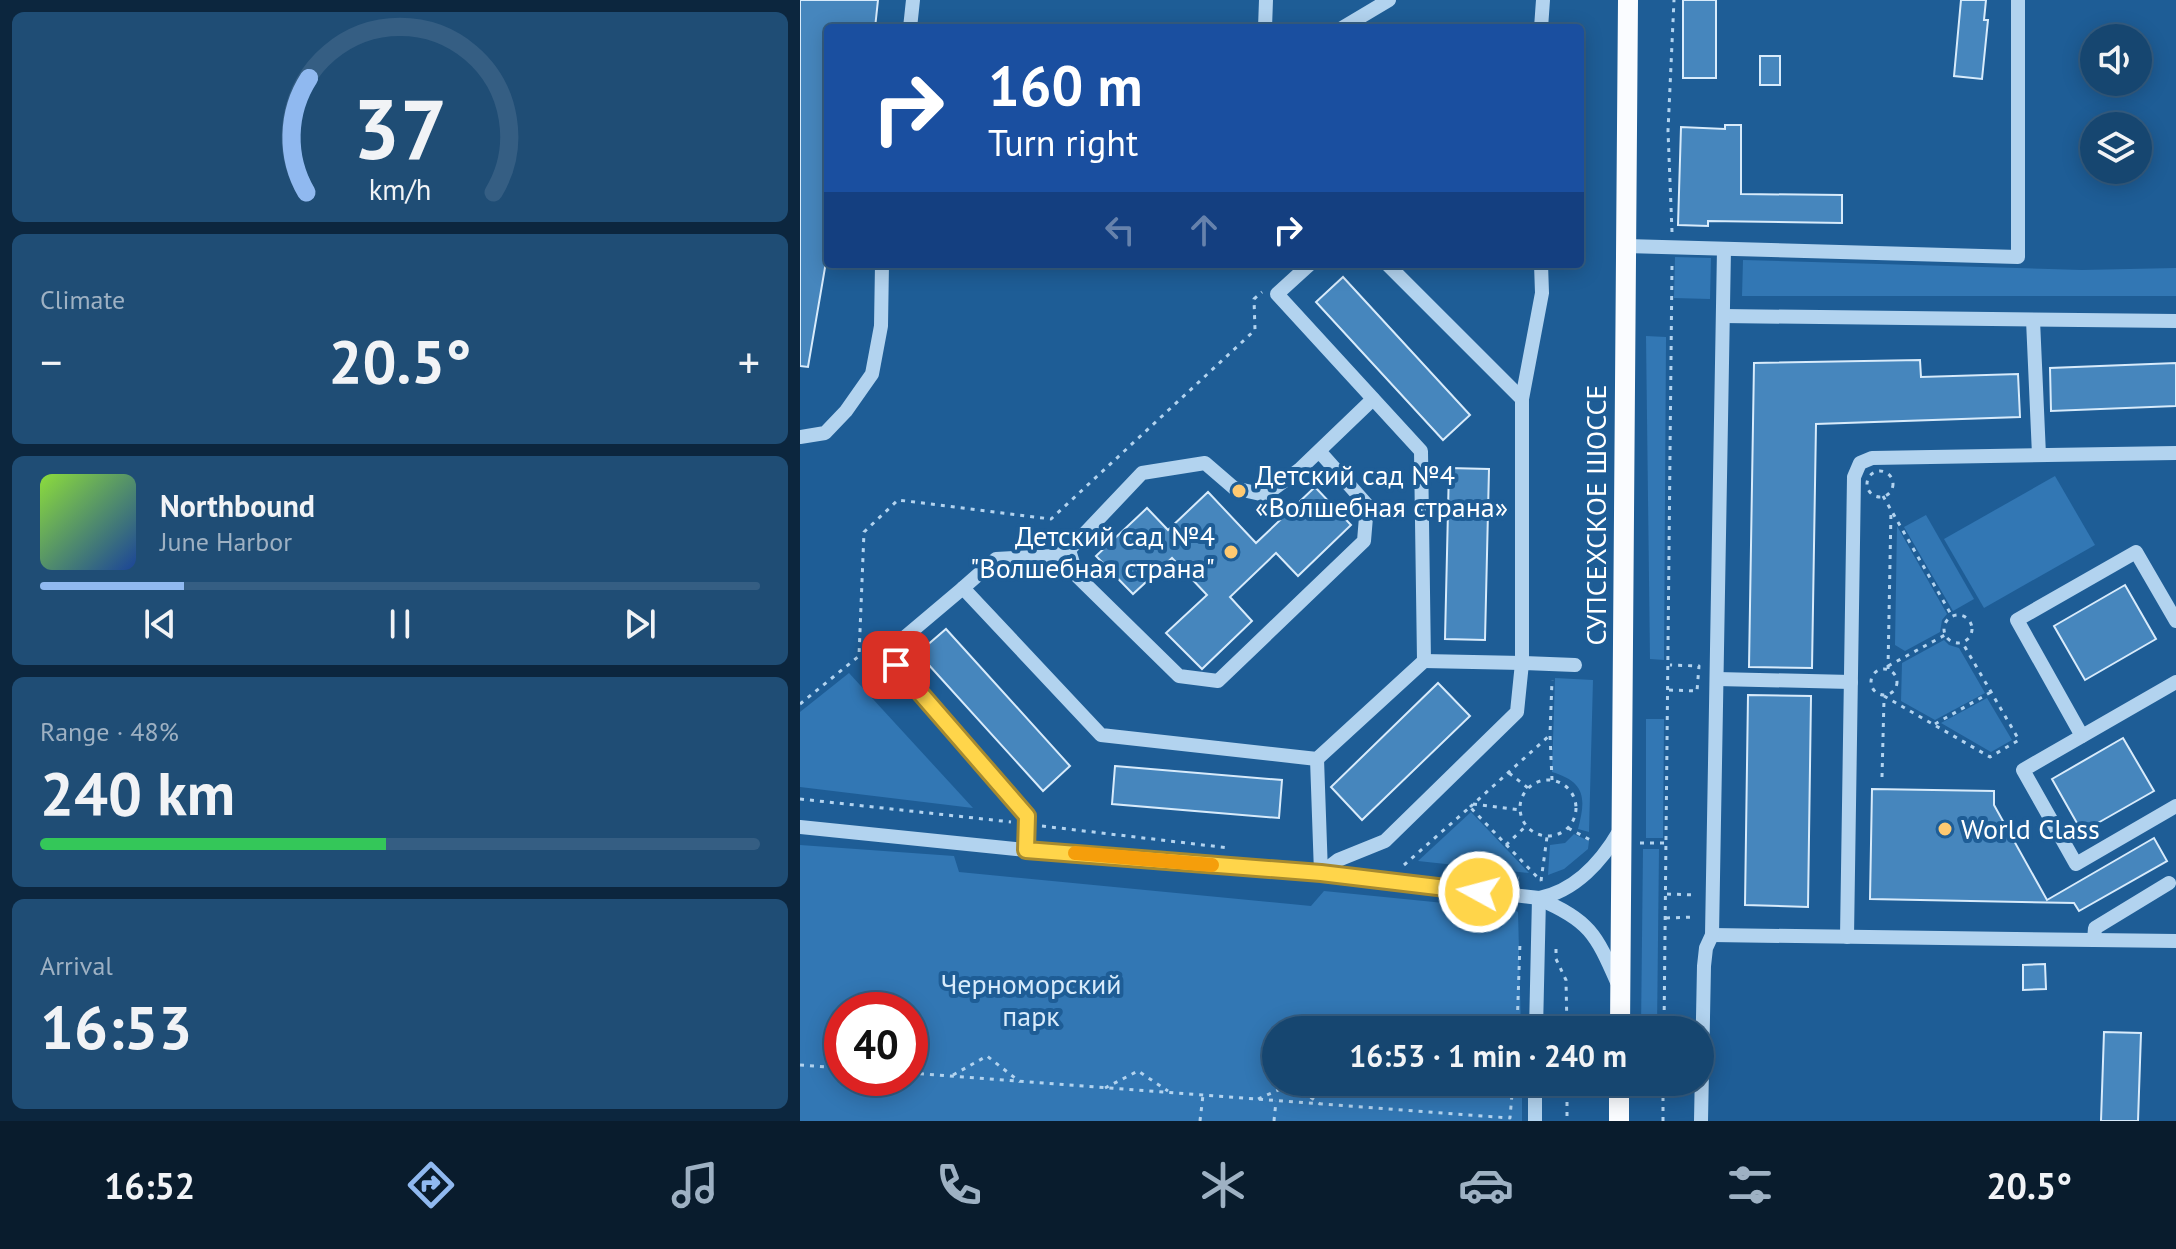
<!DOCTYPE html>
<meta charset="utf-8">
<style>
:root{--surface:#164670;--page:#1f4d75;--text:#f1f3f6;--muted:#9eb1c3;--line:#355e83;--accent:#90b9f0}
body{margin:0;font-family:"PT Sans",sans-serif;background:var(--page);color:var(--text);height:100vh;display:flex;flex-direction:column;font-size:30px;white-space:nowrap}
*{box-sizing:border-box;margin:0}
p{font-size:26px;color:var(--muted)}
.icon{flex:none;width:44px;height:44px;fill:none;stroke:currentColor;stroke-width:2;stroke-linecap:round;stroke-linejoin:round}
.map{position:relative;flex:1;overflow:hidden}
.side{display:flex;flex-direction:column;gap:12px;padding:12px;background:#0c263e;width:800px}
.side>*{flex:none}
.guide{position:absolute;left:24px;top:24px;width:760px;height:244px;border-radius:8px;box-shadow:0 4px 20px #0003,0 0 0 2px var(--line);background:#1a4fa0;color:#fff;overflow:hidden}
.buttons{position:absolute;left:1280px;top:24px;display:grid;gap:16px}
.buttons a{display:grid;place-items:center;width:72px;height:72px;border-radius:50%;background:var(--surface);box-shadow:0 4px 20px #0003,0 0 0 2px var(--line);font-size:40px}
.speed{position:absolute;left:24px;top:992px;display:flex;gap:16px;font-size:40px;font-weight:700;text-align:center}
.speed>*{display:grid;place-content:center;width:104px;height:104px;border-radius:50%;background:var(--surface);box-shadow:0 4px 20px #0003,0 0 0 2px var(--line);line-height:1}
.speed .limit{border:12px solid #d22;background:#fff;color:#111}
.pin{position:absolute;display:grid;place-items:center;width:68px;height:68px;color:#fff;margin:-34px;border-radius:16px;box-shadow:0 4px 12px #0006}
.me{position:absolute;width:88px;margin:-44px;rotate:277deg;stroke-linejoin:round;filter:drop-shadow(0 0 6px #0008)}
.turn{display:flex;align-items:center;gap:28px;height:168px;padding:0 32px;font-size:36px}
.turn .icon{width:104px;height:104px;stroke-width:2.5}
.turn b{display:block;font-size:56px;line-height:68px}
.lanes{display:flex;align-items:center;height:76px;padding:0 32px;background:#0003;justify-content:center;gap:40px;direction:ltr}
.lanes .off{opacity:.35}
.big{font-size:60px;font-weight:700;line-height:1.1}
.side .card{flex:1;display:flex;flex-direction:column;justify-content:center;gap:12px;min-width:0;padding:0 28px;border-radius:12px;background:var(--page)}
.side .dial{align-items:center;gap:0}
.dial svg{height:208px;overflow:visible;fill:none;stroke:var(--line);stroke-width:7;stroke-linecap:round;text-anchor:middle}
.dial text{fill:var(--text);stroke:none}
.song{display:flex;align-items:center;gap:24px}
.cover{width:96px;height:96px;border-radius:12px;background:linear-gradient(135deg,hsl(90 70% 55%),hsl(220 70% 35%))}
.played{height:8px;border-radius:4px;background:linear-gradient(90deg,var(--accent) 20%,var(--line) 20%)}
.keys{display:flex;justify-content:space-around;direction:ltr}
.heat{display:flex;justify-content:space-between;align-items:center;font-size:44px;direction:ltr}
.charge{height:12px;border-radius:6px;background:linear-gradient(90deg,#34c759 48%,var(--line) 0)}
.trip{position:absolute;left:462px;top:1016px;width:452px;height:80px;border-radius:40px;background:var(--surface);box-shadow:0 4px 20px #0003,0 0 0 2px var(--line);font-weight:700;line-height:80px;text-align:center}
.menu{display:flex;height:128px;justify-content:space-around;align-items:center;background:#091c2d;color:var(--muted)}
.menu .icon{width:56px;height:56px}
.menu .current{color:var(--accent)}
.menu b{font-size:36px;color:var(--text)}
main{display:flex;flex:1;min-height:0}
.map>svg:first-child{display:block}
.green{fill:#3277b4;fill-rule:evenodd}
.building{fill:#4686bd;stroke:#d8ebfb;stroke-width:2}
.lines{fill:none;stroke-linecap:round;stroke-linejoin:round}
.path{stroke:#b2d3ef;stroke-width:3;stroke-dasharray:4 6;stroke-linecap:butt}
.minor{stroke:#b2d3ef;stroke-width:14}
.major{stroke:#fafcff;stroke-width:20}
.route-casing{stroke:#a68a30;stroke-width:20}
.route{stroke:#ffd54a;stroke-width:14}
.slow{stroke:#f59e0b;stroke-width:14}
.poi-dot{fill:#fec971;stroke:#1e5d96;stroke-width:3}
.labels{text-anchor:middle;stroke-width:8;stroke-linejoin:round;paint-order:stroke}
.poi-label{font-size:28px;fill:#fff;stroke:#1e5d96;text-anchor:start}
.street-label{font-size:28px;fill:#fff;stroke:#1e5d96}
.park-label{font-size:28px;fill:#d8ebfb;stroke:#1e5d96}
</style>
<main>
<section class="side">
<div class="card dial"><svg viewBox="0 0 100 80">
<path d="M14 69A42 42 0 1 1 86 69"/>
<path d="M14 69A42 42 0 0 1 15 25" stroke="#90b9f0"/>
<text x="50" y="56" font-size="32" font-weight="700">37</text>
<text x="50" y="72" font-size="11">km/h</text>
</svg></div>
<div class="card"><p>Climate</p>
<div class="heat"><a>−</a><b class="big">20.5°</b><a>+</a></div>
</div>
<div class="card">
<div class="song"><i class="cover"></i><div><b>Northbound</b><p>June Harbor</p></div></div>
<div class="played"></div>
<div class="keys"><svg class="icon" aria-label="previous" viewBox="0 0 24 24"><path d="M18 5L8 12l10 7zM5 5v14"/></svg><svg class="icon" aria-label="pause" viewBox="0 0 24 24"><path d="M8 5v14M16 5v14"/></svg><svg class="icon" aria-label="next" viewBox="0 0 24 24"><path d="M6 5l10 7-10 7zM19 5v14"/></svg></div>
</div>
<div class="card"><p>Range · 48%</p><b class="big">240 km</b><div class="charge"></div></div>
<div class="card"><p>Arrival</p><b class="big">16:53</b></div>
</section>
<div class="map">
<svg width="1376" height="1121" viewBox="0 0 1376 1121">
<rect width="100%" height="100%" fill="#1e5d96"/>
<g class="green">
<polygon points="875,257 911,258 910,299 874,298"/>
<polygon points="943,260 1282,270 1376,268 1376,296 942,296"/>
<polygon points="846,336 866,337 864,660 850,659"/>
<polygon points="1255,476 1295,545 1184,608 1144,539"/>
<polygon points="1126,515 1174,599 1153,611 1104,527"/>
<polygon points="1097,526 1147,614 1142,620 1140,632 1105,651 1095,645"/>
<polygon points="1144,640 1149,645 1159,648 1185,693 1135,720 1101,701 1102,663"/>
<polygon points="49,673 173,808 0,787 0,712"/>
<path d="M755,678L793,680L789,832L778,829C786,799 786,782 752,772Z"/>
<polygon points="1187,698 1212,740 1191,752 1141,723"/>
<polygon points="846,719 864,719 863,838 846,838"/>
<polygon points="671,812 729,873 618,861"/>
<polygon points="774,834 789,841 788,849 764,869 748,875 750,845 765,843"/>
<path d="M0,845L154,856L159,872L511,906L524,891L714,910L718,912L721,1030H476V1082H722V1121H0ZM42,1010H110V1078H42Z"/>
<polygon points="843,849 859,849 857,1030 841,1030"/>
</g>
<g class="building">
<polygon points="0,0 78,0 75,28 45,25 45,28 28,28 28,250 8,367 0,366"/>
<rect x="883" y="0" width="33" height="78"/>
<polygon points="1161,0 1186,0 1184,20 1188,20 1182,79 1154,76"/>
<rect x="960" y="56" width="20" height="29"/>
<polygon points="925,125 941,125 941,194 1042,195 1042,223 908,221 908,226 878,225 881,127 925,129"/>
<polygon points="543,277 670,415 643,440 516,302"/>
<polygon points="1120,360 1121,377 1218,374 1220,417 1016,424 1012,668 949,667 954,363"/>
<polygon points="1376,363 1376,406 1251,411 1250,368"/>
<polygon points="649,468 689,469 685,640 645,639"/>
<polygon points="515,487 551,525 498,576 476,553 430,597 452,621 402,669 366,633 407,595 372,558 333,594 296,556 347,508 368,530 408,492 456,543"/>
<polygon points="1325,585 1356,639 1285,680 1254,626"/>
<polygon points="146,629 270,766 243,791 118,653"/>
<polygon points="638,683 670,716 562,820 531,787"/>
<polygon points="948,695 1011,696 1008,907 945,905"/>
<polygon points="1323,738 1354,791 1282,832 1252,779"/>
<polygon points="315,766 482,780 479,818 312,804"/>
<polygon points="1072,789 1194,791 1194,805 1247,900 1354,838 1367,861 1279,911 1274,903 1070,899"/>
<polygon points="1245,964 1246,989 1223,990 1223,965"/>
<polygon points="1304,1032 1341,1033 1338,1121 1301,1121"/>
</g>
<g class="lines">
<g class="path">
<polyline points="872,232 868,131 874,0"/>
<circle cx="1080" cy="484" r="13"/>
<polyline points="1083,496 1152,616"/>
<circle cx="1158" cy="629" r="14"/>
<polyline points="1088,666 1145,635"/>
<circle cx="1084" cy="682" r="13"/>
<polyline points="1088,669 1091,510"/>
<polyline points="869,690 897,691 899,666 870,665"/>
<polyline points="1084,696 1190,757 1219,740 1162,642"/>
<polyline points="0,704 59,656 64,532 98,500 251,519 455,330 454,299 462,292"/>
<polyline points="1135,724 1191,692"/>
<polyline points="709,773 728,788"/>
<polyline points="1082,777 1084,699"/>
<circle cx="748" cy="808" r="28"/>
<polyline points="752,780 750,735 752,680"/>
<polyline points="0,799 211,822"/>
<polyline points="673,804 720,810"/>
<polyline points="670,807 750,735"/>
<polyline points="242,826 429,848"/>
<polyline points="768,828 792,841"/>
<polyline points="840,843 868,843"/>
<polyline points="706,845 726,826"/>
<polyline points="604,865 670,807 741,881"/>
<polyline points="659,871 719,878"/>
<polyline points="741,881 747,837"/>
<polyline points="867,894 895,895"/>
<polyline points="866,918 894,917"/>
<polyline points="756,949 756,959 766,980 767,1030"/>
<polyline points="717,1030 720,942"/>
<polyline points="864,1030 872,264"/>
<polyline points="0,1065 42,1068"/>
<polyline points="110,1073 710,1118 713,1082"/>
<polyline points="153,1075 187,1056 220,1082"/>
<polyline points="767,1082 767,1121"/>
<polyline points="305,1088 338,1071 368,1091"/>
<polyline points="458,1099 492,1084 520,1104"/>
<polyline points="400,1121 403,1095"/>
<polyline points="474,1121 476,1101"/>
<polyline points="863,1121 863,1082"/>
</g>
<g class="minor">
<polyline points="110,28 113,0"/>
<polyline points="465,28 466,0"/>
<polyline points="542,28 589,0"/>
<polyline points="741,28 743,0"/>
<polyline points="826,246 1218,257 1218,0"/>
<polyline points="587,264 722,399"/>
<polyline points="923,316 1376,321"/>
<polyline points="1233,320 1239,455"/>
<polyline points="0,437 25,433 46,411 72,374 81,326 82,264"/>
<polyline points="519,451 567,505 564,541 418,681 379,676 277,576 269,550 342,473 405,463 434,488 465,495 499,470 573,399"/>
<polyline points="163,588 196,559 253,556 269,550"/>
<polyline points="624,661 722,663 722,399 742,293 741,264"/>
<polyline points="917,679 1051,682"/>
<polyline points="1376,682 1223,770 1276,864 1376,806"/>
<polyline points="1282,736 1217,620 1336,552 1376,621"/>
<polyline points="517,759 521,873"/>
<path d="M0,827L226,850L521,873L739,898C775,891 802,861 820,830"/>
<polyline points="226,850 227,816 96,665 99,642 163,588 301,735 517,759 624,661 621,451 477,294 510,264"/>
<polyline points="521,873 538,860 585,841 717,712 722,663 775,665"/>
<path d="M739,899C789,920 796,934 817,982"/>
<polyline points="912,935 1376,941"/>
<polyline points="1047,937 1054,477 1060,463 1072,458 1376,453"/>
<polyline points="1294,940 1295,928 1369,883"/>
<polyline points="736,1030 739,898"/>
<polyline points="735,1121 735,1082"/>
<polyline points="901,1121 904,966 906,948 912,935 924,249"/>
</g>
<g class="major">
<polyline points="820,1030 828,0"/>
<polyline points="819,1121 819,1082"/>
</g>
</g>
<g class="lines">
<g class="route-casing">
<polyline id="route" points="96,665 227,816 226,850 521,873 679,892"/>
</g>
<use href="#route" class="route"/>
<polyline class="slow" points="275,853 412,865"/>
</g>
<g class="poi-dot">
<circle cx="439" cy="491" r="8"/>
<circle cx="431" cy="552" r="8"/>
<circle cx="1145" cy="829" r="8"/>
</g>
<g class="labels">
<g class="poi-label">
<text x="455" y="485">Детский сад №4<tspan x="455" dy="32">«Волшебная страна»</tspan></text>
<text x="415" y="546" text-anchor="end">Детский сад №4<tspan x="415" dy="32">"Волшебная страна"</tspan></text>
<text x="1161" y="839">World Class</text>
</g>
<g class="street-label">
<text transform="translate(796 515) rotate(-90)" y="10">СУПСЕХСКОЕ ШОССЕ</text>
</g>
<g class="park-label">
<text x="231" y="994">Черноморский<tspan x="231" dy="32">парк</tspan></text>
</g>
</g>
</svg>
<div class="buttons">
<a><svg class="icon" aria-label="sound" viewBox="0 0 24 24"><path d="M4 9h4l5-4v14l-5-4H4zM17 9q2 3 0 6"/></svg></a>
<a><svg class="icon" aria-label="layers" viewBox="0 0 24 24"><path d="M12 4l9 5-9 5-9-5zM3 14l9 5 9-5"/></svg></a>
</div>
<div class="speed"><div class="limit">40</div></div>
<div class="pin" style="left:96px;top:665px;background:#d93025"><svg class="icon" aria-label="arrive" viewBox="0 0 24 24"><path d="M6 21V4h12l-3 4 3 4H6"/></svg></div>
<svg class="me" style="left:679px;top:892px" viewBox="-20 -20 40 40"><circle r="17" fill="#ffd54a" stroke="#fff" stroke-width="3"/><path d="M0-11L8 9 0 5-8 9z" fill="#fff"/></svg>
<div class="trip">16:53 · 1 min · 240 m</div>
<div class="guide">
<div class="turn"><svg class="icon" aria-label="right" viewBox="0 0 24 24"><path d="M7 20v-9h11M14 6l5 5-5 5"/></svg><div><b>160 m</b>Turn right</div></div>
<div class="lanes"><svg class="icon off" aria-label="left" viewBox="0 0 24 24"><path d="M17 20v-9H6M10 6l-5 5 5 5"/></svg><svg class="icon off" aria-label="ahead" viewBox="0 0 24 24"><path d="M12 20V5M6 11l6-6 6 6"/></svg><svg class="icon" aria-label="right" viewBox="0 0 24 24"><path d="M7 20v-9h11M14 6l5 5-5 5"/></svg></div>
</div>
</div>
</main>
<nav class="menu">
<b>16:52</b>
<svg class="icon current" aria-label="directions" viewBox="0 0 24 24"><path d="M12 3l9 9-9 9-9-9zM9 14v-3h6M13 9l2 2-2 2"/></svg>
<svg class="icon" aria-label="music" viewBox="0 0 24 24"><path d="M9 18V5l10-2v13"/><circle cx="6" cy="18" r="3"/><circle cx="16" cy="16" r="3"/></svg>
<svg class="icon" aria-label="phone" viewBox="0 0 24 24"><path d="M5 4h4l2 5-3 2q2 4 5 5l2-3 5 2v4C11 20 4 13 5 4z"/></svg>
<svg class="icon" aria-label="climate" viewBox="0 0 24 24"><path d="M12 3v18M4 7l16 10M4 17L20 7"/></svg>
<svg class="icon" aria-label="car" viewBox="0 0 24 24"><path d="M5 17H2v-5l4-1 3-4h7l3 4 3 1v5h-3M9 17h6M6 11h13"/><circle cx="7" cy="17" r="2"/><circle cx="17" cy="17" r="2"/></svg>
<svg class="icon" aria-label="filters" viewBox="0 0 24 24"><path d="M4 7h16M4 17h16"/><circle cx="9" cy="7" r="2"/><circle cx="15" cy="17" r="2"/></svg>
<b>20.5°</b>
</nav>
